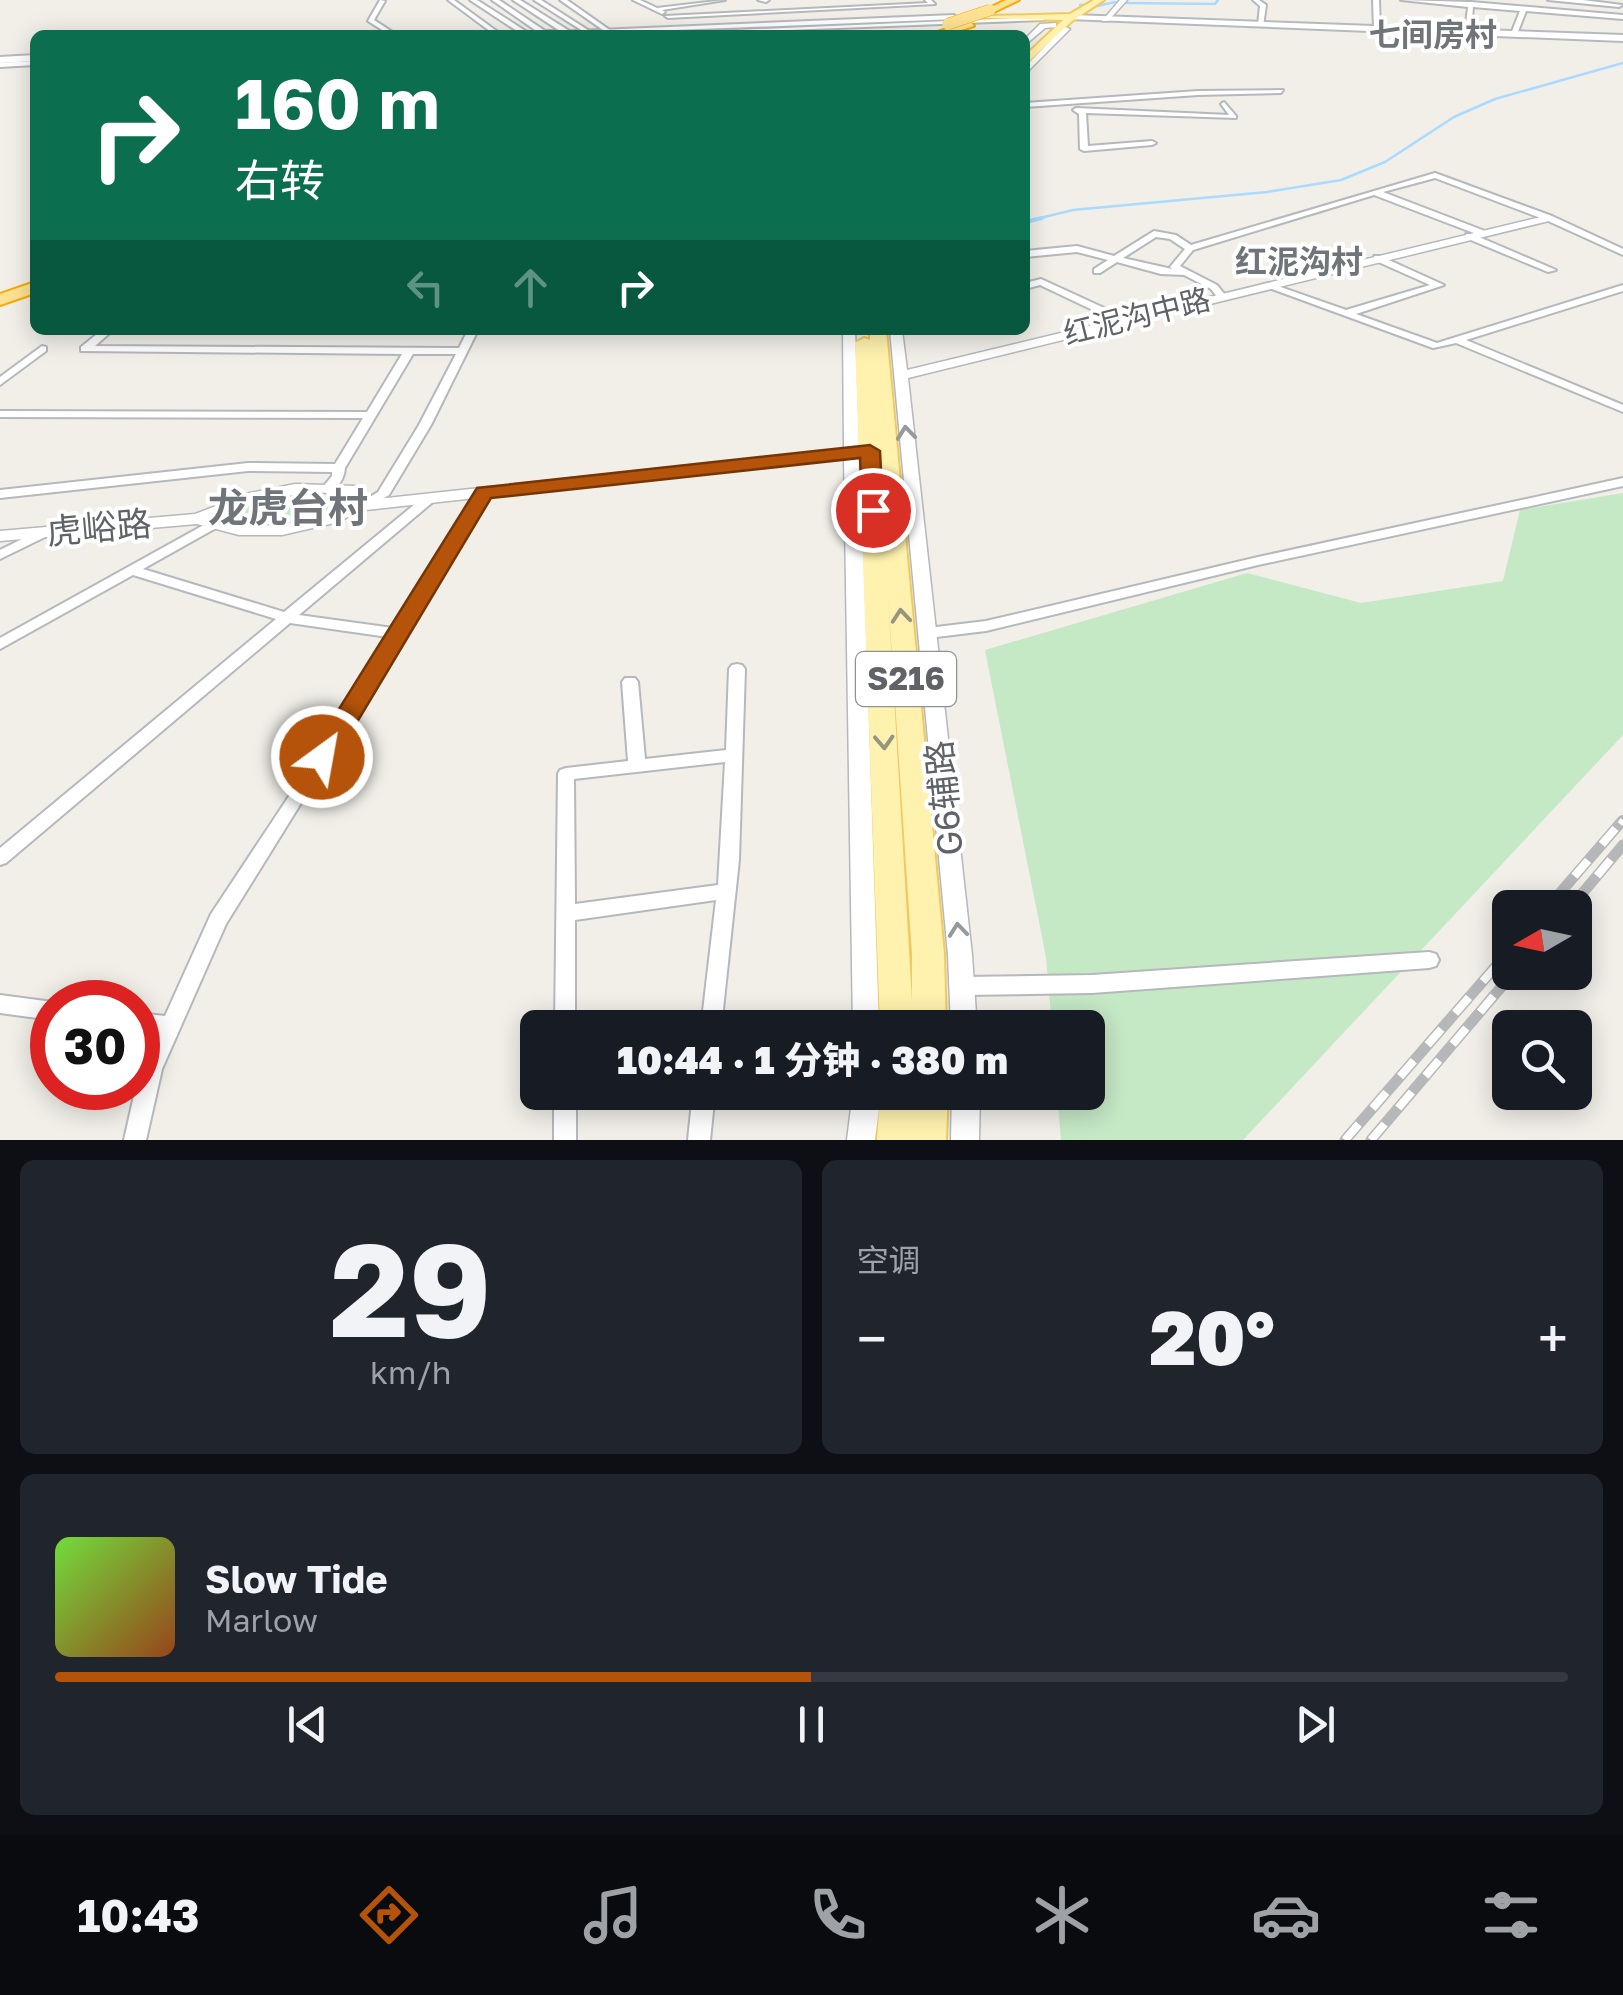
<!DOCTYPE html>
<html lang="zh">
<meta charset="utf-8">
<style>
:root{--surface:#171b24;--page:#20242c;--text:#f1f3f6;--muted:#9ea1a6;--line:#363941;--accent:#b45309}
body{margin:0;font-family:"Golos Text","Noto Sans SC",sans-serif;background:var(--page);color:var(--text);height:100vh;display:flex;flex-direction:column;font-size:38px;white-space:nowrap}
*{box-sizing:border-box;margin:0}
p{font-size:32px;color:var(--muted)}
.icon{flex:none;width:55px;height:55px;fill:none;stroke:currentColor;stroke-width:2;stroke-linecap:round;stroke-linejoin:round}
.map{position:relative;height:1140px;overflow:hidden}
.side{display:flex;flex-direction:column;gap:20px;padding:20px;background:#0d0f14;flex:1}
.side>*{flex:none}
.top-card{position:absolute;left:30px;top:30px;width:1000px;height:305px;border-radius:15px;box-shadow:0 5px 25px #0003;background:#0b6e4f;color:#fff;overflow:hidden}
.needle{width:65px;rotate:261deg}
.controls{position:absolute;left:1492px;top:890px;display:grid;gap:20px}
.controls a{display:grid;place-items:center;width:100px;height:100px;border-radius:15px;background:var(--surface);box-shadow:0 5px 25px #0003;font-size:50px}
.speed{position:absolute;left:30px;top:980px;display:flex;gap:20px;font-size:50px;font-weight:700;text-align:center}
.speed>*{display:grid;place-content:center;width:130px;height:130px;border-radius:50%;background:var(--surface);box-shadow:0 5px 25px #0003;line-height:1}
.speed .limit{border:15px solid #d22;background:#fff;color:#111}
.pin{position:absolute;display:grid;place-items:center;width:85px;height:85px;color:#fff;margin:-42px;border:5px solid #fff;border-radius:50%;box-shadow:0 2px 10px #0007}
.me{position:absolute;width:110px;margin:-55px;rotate:32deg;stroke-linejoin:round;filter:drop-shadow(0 0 8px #0008)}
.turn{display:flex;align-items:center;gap:35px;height:210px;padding:0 40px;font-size:45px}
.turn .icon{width:130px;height:130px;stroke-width:2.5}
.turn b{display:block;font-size:70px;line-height:85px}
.lanes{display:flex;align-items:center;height:95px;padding:0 40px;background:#0003;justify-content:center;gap:50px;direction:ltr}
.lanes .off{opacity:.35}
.big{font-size:75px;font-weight:800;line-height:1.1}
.side .card{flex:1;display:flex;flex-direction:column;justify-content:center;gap:15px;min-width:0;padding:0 35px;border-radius:15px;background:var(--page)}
.side .dial{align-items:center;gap:0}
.dial b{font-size:130px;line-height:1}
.song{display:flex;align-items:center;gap:30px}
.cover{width:120px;height:120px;border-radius:15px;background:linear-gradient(135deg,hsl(100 70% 55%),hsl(20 70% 35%))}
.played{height:10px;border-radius:5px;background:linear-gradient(90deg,var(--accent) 50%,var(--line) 50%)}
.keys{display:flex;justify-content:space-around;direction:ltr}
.heat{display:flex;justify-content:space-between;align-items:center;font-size:55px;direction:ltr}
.side .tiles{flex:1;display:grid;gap:20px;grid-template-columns:1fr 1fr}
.card:last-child{grid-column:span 2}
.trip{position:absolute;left:520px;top:1010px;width:585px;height:100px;border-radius:15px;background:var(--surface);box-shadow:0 5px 25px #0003;font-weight:800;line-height:100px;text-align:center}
.menu{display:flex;height:160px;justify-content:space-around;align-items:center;background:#090b0e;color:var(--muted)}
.menu .icon{width:70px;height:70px}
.menu .active{color:var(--accent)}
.menu b{font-size:45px;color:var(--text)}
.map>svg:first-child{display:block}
.green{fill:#c5e8c5}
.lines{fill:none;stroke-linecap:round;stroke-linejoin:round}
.stream-far1{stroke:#aadaff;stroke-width:2.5}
.stream{stroke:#aadaff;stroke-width:4}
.minor-casing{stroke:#b5b8bc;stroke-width:4}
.tertiary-casing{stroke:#b5b8bc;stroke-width:3}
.secondary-casing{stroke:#b6babf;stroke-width:4}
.primary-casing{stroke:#f2c960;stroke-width:4}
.motorway-casing{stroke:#f9ab00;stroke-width:4}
.minor{fill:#fff;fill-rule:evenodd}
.tertiary{fill:#fff;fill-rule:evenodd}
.secondary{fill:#fff;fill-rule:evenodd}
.primary{fill:#fff2af;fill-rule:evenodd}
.motorway{fill:#fde293;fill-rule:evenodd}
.rail-far1-casing{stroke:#b6b7b8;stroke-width:10}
.rail-casing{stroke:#b6b7b8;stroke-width:11}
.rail-far1{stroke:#fff;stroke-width:6;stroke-dasharray:18;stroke-linecap:butt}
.rail{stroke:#fff;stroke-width:8;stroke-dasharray:21;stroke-linecap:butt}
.motorway-bridge-casing{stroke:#f9ab00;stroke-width:12;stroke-linecap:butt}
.motorway-bridge{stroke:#fde293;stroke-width:11}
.oneway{stroke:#979a9d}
.oneway2{stroke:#979581}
.route{fill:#b45309;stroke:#753606;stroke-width:2.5}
.labels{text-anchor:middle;stroke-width:8;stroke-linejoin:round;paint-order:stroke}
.far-street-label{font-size:30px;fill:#5f6368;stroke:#fff}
.far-quarter-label{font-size:32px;font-weight:bold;fill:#70757a;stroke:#fff}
.shield{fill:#fff;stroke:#8f9295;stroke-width:2.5}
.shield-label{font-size:32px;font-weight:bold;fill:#5f6368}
.street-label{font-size:35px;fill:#5f6368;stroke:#fff}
.quarter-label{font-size:40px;font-weight:bold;fill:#70757a;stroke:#fff}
</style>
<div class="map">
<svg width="1623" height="1140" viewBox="0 0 1623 1140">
<rect width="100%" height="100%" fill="#f1efe8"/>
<g class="green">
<path d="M290,493L325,495L333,504C314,526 255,535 230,519L231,512L243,503Z"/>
<polygon points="1623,493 1623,735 1243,1140 1061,1140 1057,1093 1088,1092 1088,1028 1052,1027 1046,957 985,650 1247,573 1361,603 1503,581 1520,510"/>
</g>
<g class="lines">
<g class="stream-far1">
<polyline points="1127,3 1215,4 1218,0"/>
<polyline points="1080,5 1085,5"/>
<polyline points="1097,6 1115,2"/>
<polyline points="1032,220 1073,210 1267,192 1341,180 1385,162 1454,117 1495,99 1623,63"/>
</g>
<polyline class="stream" points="1025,222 1042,218"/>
<g class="minor-casing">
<g id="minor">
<polygon points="380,0 385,1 374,20 397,35 390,35 368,21"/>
<polygon points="448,0 454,0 502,35 495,35"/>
<polygon points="470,0 477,0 527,32 538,32 492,0 499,0 545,31 560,31 513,0 520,0 571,32 542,35 504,35 520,33"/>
<polygon points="534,0 541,0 591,32 586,33"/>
<polygon points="560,0 567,0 611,31 606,32"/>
<polygon points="633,0 640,0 657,8 725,0 662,10 665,12 662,14"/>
<polygon points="758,0 769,0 766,2"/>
<polygon points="925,0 931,0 935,4 668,18 665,16 928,3"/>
<polygon points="1253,0 1259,0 1266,5 1263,26 1258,25 1260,6"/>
<polygon points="1373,0 1379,0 1380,29 1377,31 1374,29"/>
<polygon points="1401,0 1471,2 1623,15 1623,19 1526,11 1517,34 1514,36 1511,34 1520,11 1473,7 1471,32 1468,34 1465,32 1468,7"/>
<polygon points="1548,0 1583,0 1622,5 1619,7"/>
<polygon points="1042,17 1044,20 663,35 666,33"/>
<polygon points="35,61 35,65 0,67 0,63"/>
<polygon points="1283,90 1281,93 1198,95 1025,107 1025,103 1198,91"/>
<polygon points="1224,102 1236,116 1236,118 1086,113 1088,146 1152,141 1156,143 1152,145 1084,151 1080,149 1079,114 1073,110 1076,108 1229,115 1221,104"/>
<path d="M1435,173L1552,216L1623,249V255L1546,220L1435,178L1383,192L1485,231V235H1479L1374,195L1193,250L1180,266L1217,285L1226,296L1221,299L1218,298L1211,289L1184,275L1161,274L1117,262L1100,273H1094V269L1108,260L1077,252L1025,257V251L1077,246L1114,256L1154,231L1176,235L1191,245ZM1156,237L1170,239L1185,249L1170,267L1172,269L1123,258Z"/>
<polygon points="1466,234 1472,234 1556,270 1548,272 1466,238"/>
<polygon points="1374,256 1380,256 1444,285 1356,314 1437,343 1623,285 1623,291 1466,340 1623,405 1623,412 1456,343 1433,348 1261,285 1269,283 1346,310 1430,285 1374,260"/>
<polygon points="1041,279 1126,318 1127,320 1118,322 1040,285 1025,289 1025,283"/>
<path d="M102,330H113L95,346L459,348L468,330H478L431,425L389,495L368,508H358L357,505L378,492L419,425L456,354H413L345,468C344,478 339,488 329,491L323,487L332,476V472L248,471L0,498V490L248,463L335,464L363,418L0,417V411L367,412L402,354L81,351V347Z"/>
<polygon points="42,346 46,347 46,351 0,385 0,377"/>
<polygon points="1623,478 1623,486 1258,565 986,631 928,638 921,633 928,628 986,621 1258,557"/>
<polygon points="484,488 490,492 406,634 226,924 162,1069 146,1140 124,1140 140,1069 157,1033 138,1031 138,1013 165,1016 211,914 297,784 388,637 290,623 6,863 0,865 0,848 276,619 133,575 0,649 0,638 211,521 216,522 218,525 216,528 143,569 284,612 426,495 434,495 436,498 434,501 299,615 393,628 478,492"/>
<polygon points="42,529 49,533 47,536 0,559 0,550"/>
<path d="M737,664L742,665L745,669L739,860L721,1028H701L716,900L575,920V1028H555L558,774L560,770L566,768L628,761L622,682L625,678H635L638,682L645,759L726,750L729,669L732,665ZM725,762L718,885L575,904L574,779Z"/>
<polygon points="1429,952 1436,954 1439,960 1436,966 1429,968 1092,993 962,995 955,992 952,986 955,980 962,977 1092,975"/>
<polygon points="0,995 53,1002 52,1020 0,1013"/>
<rect x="554" y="1092" width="22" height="48"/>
<polygon points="693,1092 715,1092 710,1140 688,1140"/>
</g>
</g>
<g class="tertiary-casing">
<g id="tertiary">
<polygon points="1120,0 1127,0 1108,21 1102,21"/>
<polygon points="1056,23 1056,27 1045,28 1025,45 1025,39 1040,24"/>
<polygon points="1058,24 1070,29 1025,74 1025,67 1062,29"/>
<polygon points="1549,215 1554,218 1553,220 908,378 972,955 977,1028 951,1028 948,955 890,330 902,330 907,370"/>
<path d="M843,330H855L859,448L870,446L878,451L875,454L860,457L879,1028H853L844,458L366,510L330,524L282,535H239L197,524L0,541V531L195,514L250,493L295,484L356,486L362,488L368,500L844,449ZM315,492L350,495L354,503C310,523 260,534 213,518L261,500Z"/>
<polygon points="853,1092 881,1092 875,1140 847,1140"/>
<polygon points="952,1092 980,1092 979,1140 951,1140"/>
</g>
</g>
<g class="secondary-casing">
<g id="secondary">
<polygon points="954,15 957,19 548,35 552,32"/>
<polygon points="1072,15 1623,35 1623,41 1069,19"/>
<polygon points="35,55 35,61 0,63 0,57"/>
</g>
</g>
<g class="primary-casing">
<g id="primary">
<polygon points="1094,0 1104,0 1072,21 1025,65 1025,56 1063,20 956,17 1070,14"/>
<path d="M870,330H886L944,954L946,1028H880L855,343L864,338L870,340ZM888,596L912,954V1001Z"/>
<polygon points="880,1092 948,1092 946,1140 877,1140"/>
</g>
</g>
<g class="motorway-casing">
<g id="motorway">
<polygon points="1006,0 1019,0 994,12 985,10"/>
<polygon points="970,21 974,26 945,35 929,35"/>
<polygon points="35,282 35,293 0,305 0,294"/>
</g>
</g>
<use href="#minor" class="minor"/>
<use href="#tertiary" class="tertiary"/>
<use href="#secondary" class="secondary"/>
<use href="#primary" class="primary"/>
<use href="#motorway" class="motorway"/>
<g class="rail-far1-casing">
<polyline id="rail-far1" points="1620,824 1623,820"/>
</g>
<g class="rail-casing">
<g id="rail">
<polyline points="1547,908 1622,821"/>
<polyline points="1570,908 1623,845"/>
<polyline points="1345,1140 1510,950"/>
<polyline points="1371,1140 1514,972"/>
</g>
</g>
<use href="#rail-far1" class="rail-far1"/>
<use href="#rail" class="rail"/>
<g class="motorway-bridge-casing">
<polyline id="motorway-bridge" points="948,24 990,10"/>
</g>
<use href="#motorway-bridge" class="motorway-bridge"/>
</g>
<defs><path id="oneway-chevron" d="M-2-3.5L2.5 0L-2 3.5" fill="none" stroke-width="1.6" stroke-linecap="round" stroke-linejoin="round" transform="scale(2.5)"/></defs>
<g class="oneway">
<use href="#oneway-chevron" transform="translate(906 433) rotate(-96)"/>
<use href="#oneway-chevron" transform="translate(958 930) rotate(-96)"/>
</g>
<g class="oneway2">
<use href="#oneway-chevron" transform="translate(901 616) rotate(-95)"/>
<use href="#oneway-chevron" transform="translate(884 742) rotate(87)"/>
</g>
<polygon class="route" points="870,445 880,451 883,510 873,517 862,510 860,458 491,498 332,764 313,764 309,757 477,488"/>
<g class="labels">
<g class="far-street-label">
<text transform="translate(1137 317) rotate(-14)" y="10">红泥沟中路</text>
</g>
<g class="far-quarter-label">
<text x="1433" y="46">七间房村</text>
<text x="1299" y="273">红泥沟村</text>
</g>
<rect class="shield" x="856" y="652" width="100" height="54" rx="8"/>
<g class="shield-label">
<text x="906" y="690">S216</text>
</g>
<g class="street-label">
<text transform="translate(99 528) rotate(-5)" y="12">虎峪路</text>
<text transform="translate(945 798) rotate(-96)" y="12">G6辅路</text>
</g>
<g class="quarter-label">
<text x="288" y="522">龙虎台村</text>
</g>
</g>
</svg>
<div class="controls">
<a><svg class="needle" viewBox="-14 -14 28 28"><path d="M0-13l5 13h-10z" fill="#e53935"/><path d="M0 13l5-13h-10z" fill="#9ea1a6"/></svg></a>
<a><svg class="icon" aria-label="search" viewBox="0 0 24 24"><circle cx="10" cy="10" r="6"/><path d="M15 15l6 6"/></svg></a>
</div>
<div class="speed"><div class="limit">30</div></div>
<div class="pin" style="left:873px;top:510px;background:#d93025"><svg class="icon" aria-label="arrive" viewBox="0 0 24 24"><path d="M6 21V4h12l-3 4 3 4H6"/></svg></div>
<svg class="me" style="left:322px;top:757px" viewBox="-20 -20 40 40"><circle r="17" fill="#b45309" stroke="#fff" stroke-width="3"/><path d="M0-11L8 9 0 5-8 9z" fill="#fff"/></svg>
<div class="trip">10:44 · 1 分钟 · 380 m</div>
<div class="top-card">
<div class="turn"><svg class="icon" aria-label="right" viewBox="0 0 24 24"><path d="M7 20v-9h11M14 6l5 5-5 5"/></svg><div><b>160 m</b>右转</div></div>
<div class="lanes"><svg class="icon off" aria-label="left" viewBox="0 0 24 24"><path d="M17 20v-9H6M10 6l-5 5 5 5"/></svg><svg class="icon off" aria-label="ahead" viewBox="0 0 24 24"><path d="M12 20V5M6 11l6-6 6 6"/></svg><svg class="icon" aria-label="right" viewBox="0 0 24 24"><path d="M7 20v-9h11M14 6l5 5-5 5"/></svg></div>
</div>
</div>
<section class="side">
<div class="tiles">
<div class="card dial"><b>29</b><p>km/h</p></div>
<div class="card"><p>空调</p>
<div class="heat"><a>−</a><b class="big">20°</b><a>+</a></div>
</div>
<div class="card">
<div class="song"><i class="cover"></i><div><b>Slow Tide</b><p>Marlow</p></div></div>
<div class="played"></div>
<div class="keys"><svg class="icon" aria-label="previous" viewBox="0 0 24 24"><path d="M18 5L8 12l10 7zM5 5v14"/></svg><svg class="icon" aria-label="pause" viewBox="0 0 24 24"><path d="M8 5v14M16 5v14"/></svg><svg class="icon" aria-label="next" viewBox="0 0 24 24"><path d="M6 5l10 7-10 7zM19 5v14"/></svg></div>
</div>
</div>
</section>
<nav class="menu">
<b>10:43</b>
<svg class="icon active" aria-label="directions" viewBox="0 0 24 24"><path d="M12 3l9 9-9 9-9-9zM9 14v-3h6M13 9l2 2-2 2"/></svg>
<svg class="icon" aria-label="music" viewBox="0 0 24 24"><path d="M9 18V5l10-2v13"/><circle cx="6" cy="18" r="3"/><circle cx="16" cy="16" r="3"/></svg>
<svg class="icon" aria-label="phone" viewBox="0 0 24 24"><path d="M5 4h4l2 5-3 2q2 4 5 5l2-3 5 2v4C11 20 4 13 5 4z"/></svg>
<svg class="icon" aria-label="climate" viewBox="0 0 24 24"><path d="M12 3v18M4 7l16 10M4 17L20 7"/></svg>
<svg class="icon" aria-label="car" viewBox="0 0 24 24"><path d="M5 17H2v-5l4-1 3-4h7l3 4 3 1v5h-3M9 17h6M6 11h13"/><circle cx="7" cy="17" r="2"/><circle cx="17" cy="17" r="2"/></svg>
<svg class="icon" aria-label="filters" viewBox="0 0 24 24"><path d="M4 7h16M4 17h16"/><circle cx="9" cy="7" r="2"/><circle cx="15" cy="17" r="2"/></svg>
</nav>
